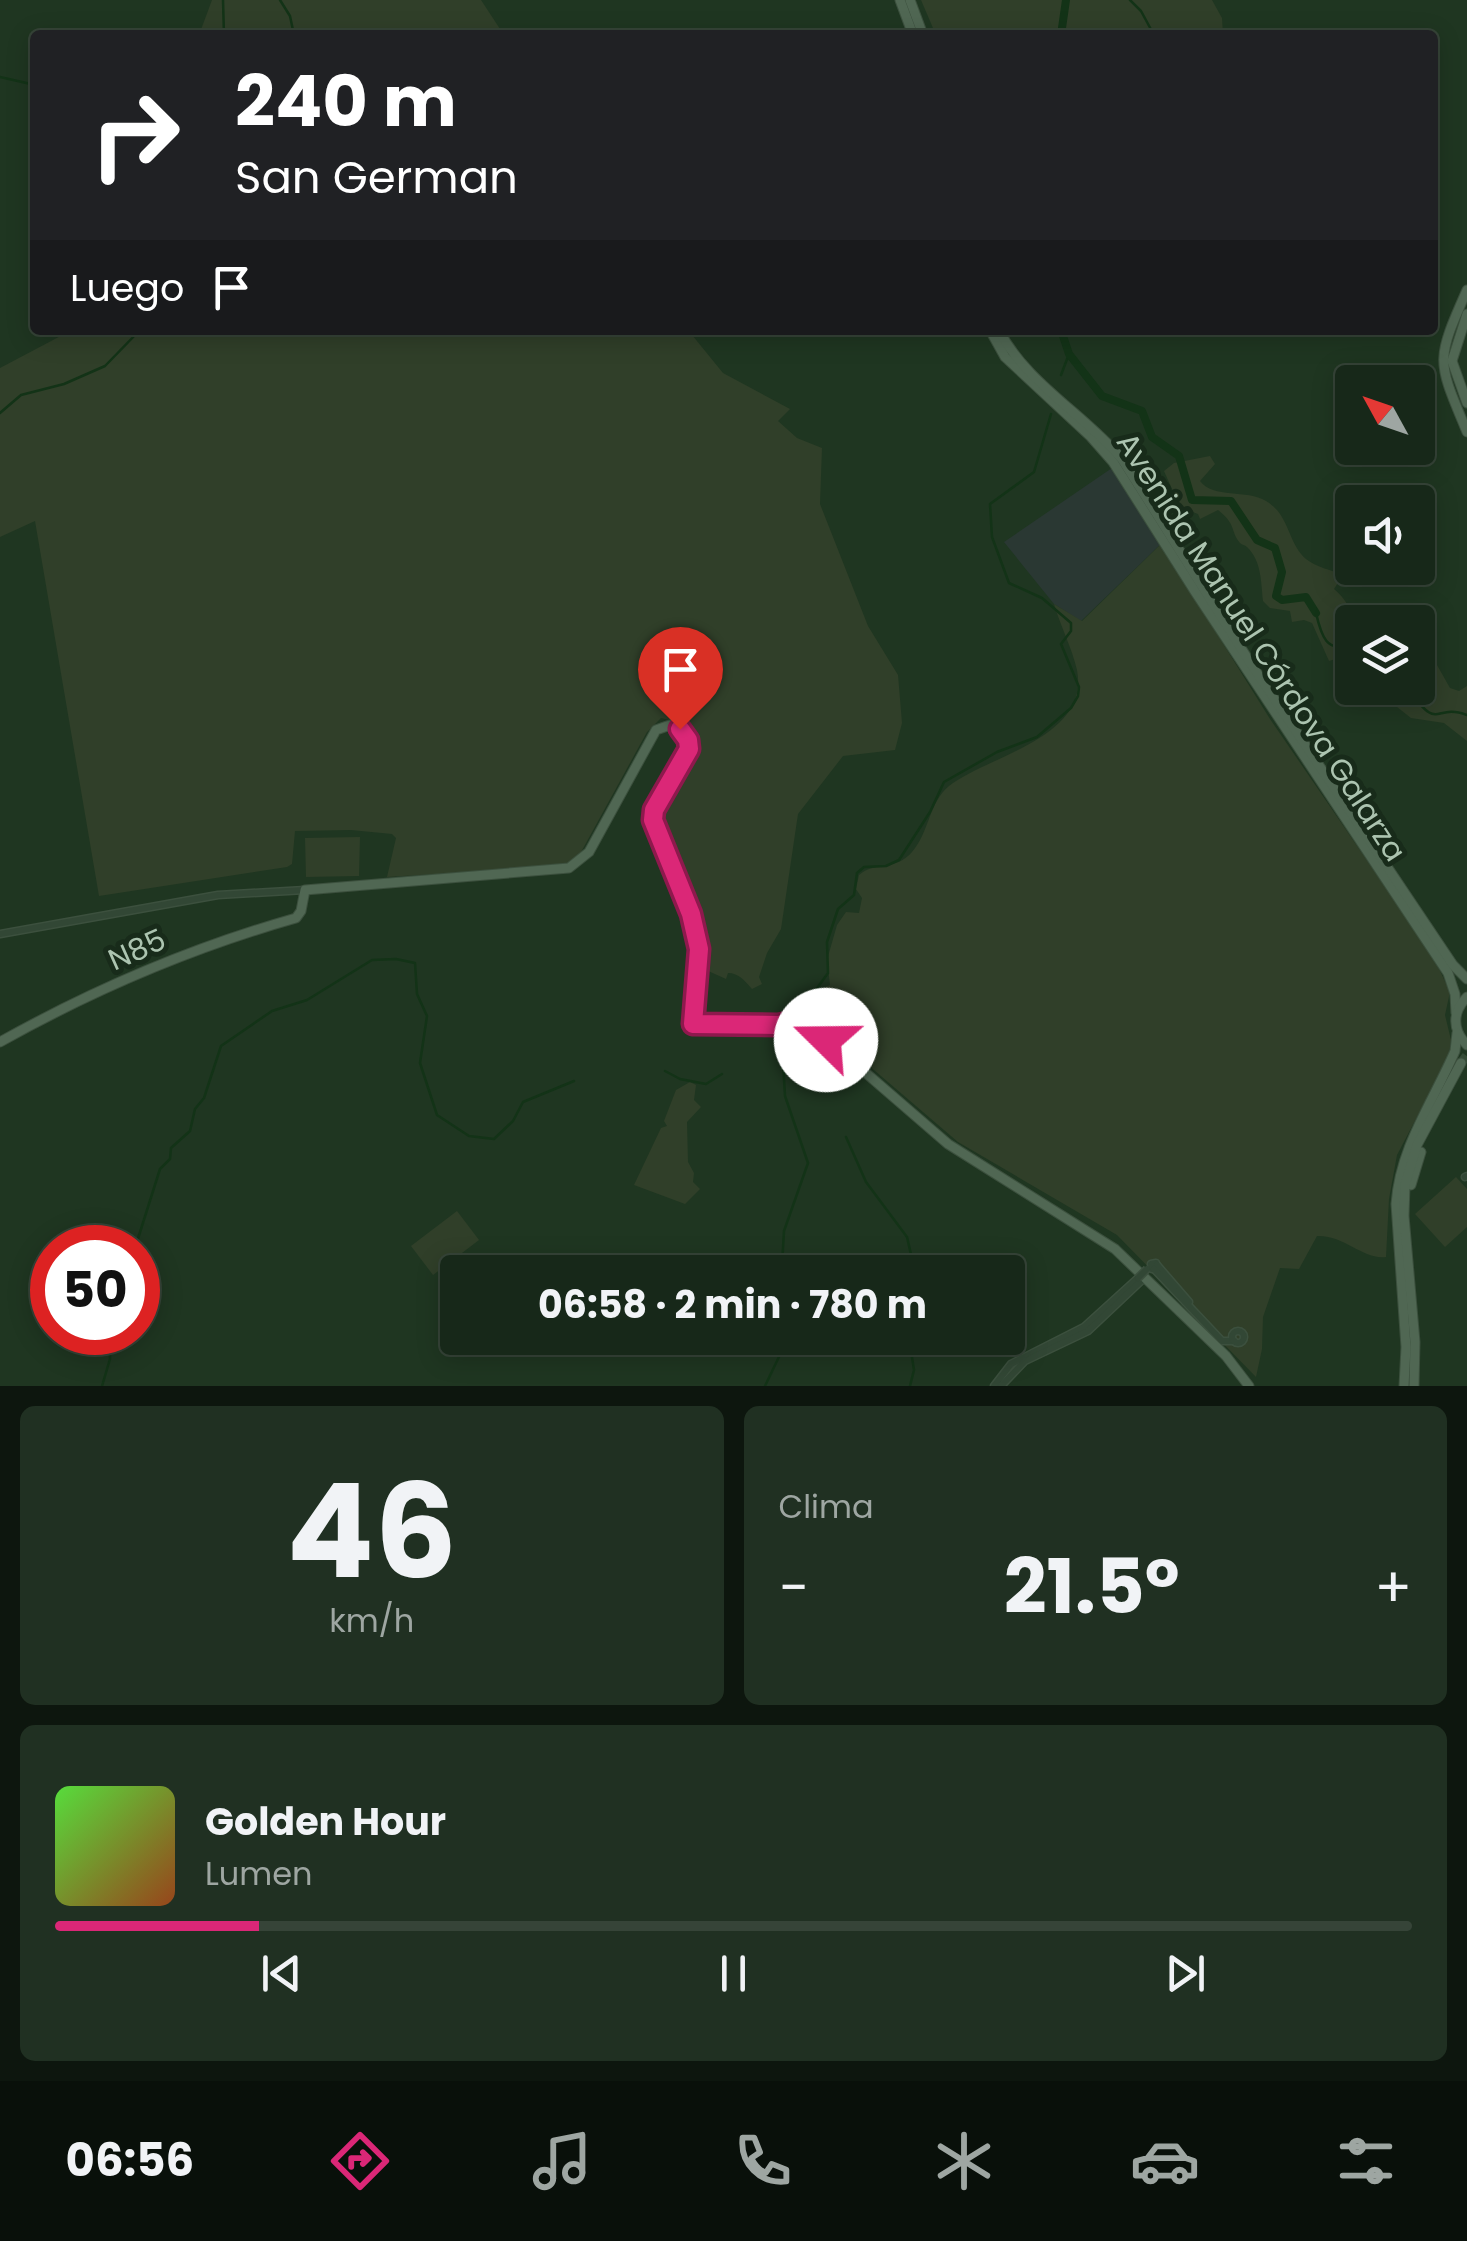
<!DOCTYPE html>
<html lang="es">
<meta charset="utf-8">
<style>
:root{--surface:#172819;--page:#203022;--text:#f1f3f6;--muted:#9ea6a2;--line:#364438;--accent:#db2777}
body{margin:0;font-family:Poppins,sans-serif;background:var(--page);color:var(--text);height:100vh;display:flex;flex-direction:column;font-size:38px;white-space:nowrap}
*{box-sizing:border-box;margin:0}
p{font-size:32px;color:var(--muted)}
.icon{flex:none;width:55px;height:55px;fill:none;stroke:currentColor;stroke-width:2;stroke-linecap:round;stroke-linejoin:round}
.map{position:relative;height:1386px;overflow:hidden}
.side{display:flex;flex-direction:column;gap:20px;padding:20px;background:#0d160e;flex:1}
.side>*{flex:none}
.hud{position:absolute;left:30px;top:30px;width:1408px;height:305px;border-radius:10px;box-shadow:0 5px 25px #0003,0 0 0 2px var(--line);background:#202124;color:#fff;overflow:hidden}
.needle{width:65px;rotate:310deg}
.tools{position:absolute;left:1335px;top:365px;display:grid;gap:20px}
.tools a{display:grid;place-items:center;width:100px;height:100px;border-radius:10px;background:var(--surface);box-shadow:0 5px 25px #0003,0 0 0 2px var(--line);font-size:50px}
.speed{position:absolute;left:30px;top:1225px;display:flex;gap:20px;font-size:50px;font-weight:700;text-align:center}
.speed>*{display:grid;place-content:center;width:130px;height:130px;border-radius:50%;background:var(--surface);box-shadow:0 5px 25px #0003,0 0 0 2px var(--line);line-height:1}
.speed .limit{border:15px solid #d22;background:#fff;color:#111}
.pin{position:absolute;display:grid;place-items:center;width:85px;height:85px;color:#fff;margin:-102px -42px;border-radius:50% 50% 50% 0;rotate:-45deg;box-shadow:0 0 10px #0007}
.pin .icon{rotate:45deg}
.me{position:absolute;width:110px;margin:-55px;rotate:292deg;stroke-linejoin:round;filter:drop-shadow(0 0 8px #0008)}
.turn{display:flex;align-items:center;gap:35px;height:210px;padding:0 40px;font-size:45px}
.turn .icon{width:130px;height:130px;stroke-width:2.5}
.turn b{display:block;font-size:70px;line-height:85px}
.then{display:flex;align-items:center;height:95px;padding:0 40px;background:#0003;gap:20px;font-size:38px}
.big{font-size:75px;font-weight:700;line-height:1.1}
.side .widget{flex:1;display:flex;flex-direction:column;justify-content:center;gap:15px;min-width:0;padding:0 35px;border-radius:15px;background:var(--page)}
.side .dial{align-items:center;gap:0}
.dial b{font-size:130px;line-height:1}
.song{display:flex;align-items:center;gap:30px}
.cover{width:120px;height:120px;border-radius:15px;background:linear-gradient(135deg,hsl(110 70% 55%),hsl(20 70% 35%))}
.played{height:10px;border-radius:5px;background:linear-gradient(90deg,var(--accent) 15%,var(--line) 15%)}
.keys{display:flex;justify-content:space-around;direction:ltr}
.heat{display:flex;justify-content:space-between;align-items:center;font-size:55px;direction:ltr}
.side .tiles{flex:1;display:grid;gap:20px;grid-template-columns:1fr 1fr}
.widget:last-child{grid-column:span 2}
.trip{position:absolute;left:440px;top:1255px;width:585px;height:100px;border-radius:10px;background:var(--surface);box-shadow:0 5px 25px #0003,0 0 0 2px var(--line);font-weight:700;line-height:100px;text-align:center}
.menu{display:flex;height:160px;justify-content:space-around;align-items:center;background:#09100a;color:var(--muted)}
.menu .icon{width:70px;height:70px}
.menu .selected{color:var(--accent)}
.menu b{font-size:45px;color:var(--text)}
.map>svg:first-child{display:block}
.medical{fill:#2a3833}
.green{fill:#303f29}
.lines{fill:none;stroke-linecap:round;stroke-linejoin:round}
.stream{stroke:#133317;stroke-width:2.5}
.river{stroke:#133317;stroke-width:8}
.major-tunnel{stroke:#344b36;stroke-width:9;stroke-dasharray:9 4.5;stroke-linecap:butt}
.minor-casing{stroke:#3c503e;stroke-width:9}
.major-casing{stroke:#3c503e;stroke-width:11}
.minor{stroke:#324735;stroke-width:6}
.major{stroke:#506753;stroke-width:9}
.minor-bridge-casing{stroke:#3c503e;stroke-width:9;stroke-linecap:butt}
.minor-bridge{stroke:#324735;stroke-width:6}
.route-casing{stroke:#8e194d;stroke-width:25}
.route{stroke:#db2777;stroke-width:18}
.labels{text-anchor:middle;stroke-width:10;stroke-linejoin:round;paint-order:stroke}
.street-label{font-size:30px;fill:#acc4b0;stroke:#182b1a}
</style>
<div class="map">
<svg width="1467" height="1386" viewBox="0 0 1467 1386">
<rect width="100%" height="100%" fill="#1f3621"/>
<polygon class="medical" points="1112,468 1161,544 1081,621 1054,604 1004,542"/>
<g class="green">
<polygon points="212,0 481,0 504,35 199,35"/>
<polygon points="921,0 1212,0 1222,18 1223,35 936,35"/>
<path d="M72,330H688L723,373L790,409L778,421L797,438L822,448L820,504L868,626L898,675L902,723L895,750L843,756L798,814L781,929L767,953L759,977L762,984L752,989C745,981 739,973 728,973L726,979L706,970L701,928L658,827L662,807L699,745L686,724L661,718L647,732L580,854L571,862L551,867L387,877L396,838L392,834L351,830L295,831L292,864L287,867L99,896L35,521L0,537V368Z"/>
<path d="M1210,456L1215,464L1200,481C1213,499 1247,489 1266,501C1290,515 1287,542 1306,559C1316,567 1331,570 1343,575L1334,589C1357,608 1353,627 1352,654L1329,661L1312,623L1304,620L1292,622L1290,611L1270,608L1263,601C1261,584 1262,561 1247,547C1245,545 1242,545 1240,543C1230,531 1237,525 1218,510L1200,519L1198,514L1180,507L1164,471L1174,463Z"/>
<path d="M1161,544L1270,719L1434,958L1450,992L1445,1015L1451,1040L1449,1056L1397,1155L1389,1199L1386,1257C1363,1260 1345,1235 1317,1236L1299,1269L1280,1268L1263,1317L1262,1349L1256,1377L1117,1235L958,1142L811,1016C810,1001 815,990 830,985L827,960L837,925L846,912L859,913L862,898L856,889L859,875C875,861 896,871 912,852C929,833 929,802 949,786C989,755 1090,738 1077,670C1072,648 1060,625 1054,604L1082,621Z"/>
<polygon points="1437,665 1450,688 1459,691 1467,686 1467,741 1444,723 1411,718 1383,696 1383,688 1418,688 1418,668 1425,670"/>
<polygon points="360,837 359,876 306,877 305,838"/>
<polygon points="690,1082 696,1085 694,1100 701,1107 687,1122 688,1162 694,1173 693,1182 700,1189 685,1204 634,1185 661,1128 667,1126 664,1121 676,1090"/>
<polygon points="1456,1177 1467,1189 1467,1227 1445,1247 1415,1214"/>
<polygon points="457,1211 479,1240 433,1275 411,1246"/>
</g>
<g class="lines">
<g class="stream">
<polyline points="223,0 224,35"/>
<polyline points="280,0 290,16 294,35"/>
<polyline points="1130,0 1141,11 1154,35"/>
<polyline points="0,77 35,85"/>
<polyline points="1061,375 1069,354"/>
<polyline points="0,413 21,395 64,384 105,366 140,330"/>
<path d="M1316,613C1321,635 1327,656 1352,642"/>
<path d="M1408,688C1440,735 1433,702 1467,715"/>
<polyline points="810,998 828,973 827,942 838,909 854,895 857,873 864,867 886,866 899,860 930,812 944,782 997,752 1037,737 1071,708 1078,696 1079,687 1061,644 1071,631 1071,623 1042,598 1009,583 992,537 990,504 1034,472 1051,414"/>
<polyline points="783,1061 785,1096 808,1163 784,1231 782,1265 785,1272"/>
<polyline points="665,1071 680,1079 706,1084 722,1074"/>
<polyline points="846,1137 866,1182 907,1237 915,1272"/>
<polyline points="135,1248 160,1169 170,1159 171,1148 190,1131 195,1109 204,1098 221,1046 272,1011 307,1000 372,960 396,959 415,963 417,994 427,1016 420,1063 437,1115 469,1136 494,1139 513,1121 523,1102 574,1081"/>
<polyline points="909,1338 914,1370 910,1386"/>
<polyline points="102,1386 110,1359 109,1332"/>
<polyline points="765,1386 788,1338"/>
</g>
<g class="river">
<polyline points="1061,35 1066,0"/>
<polyline points="1061,330 1069,354 1102,396 1142,411 1152,437 1179,456 1192,500 1231,501 1257,540 1275,548 1282,572 1276,596 1282,600 1306,597 1316,613"/>
</g>
<polyline class="major-tunnel" points="1461,1063 1467,1055"/>
<g class="minor-casing">
<g id="minor">
<polyline points="0,934 218,895 305,890"/>
<polyline points="1465,1177 1467,1176"/>
<polygon points="1156,1263 1157,1268 1152,1269 1151,1264"/>
<polyline points="1157,1265 1189,1302"/>
<polyline points="1154,1269 1222,1341 1234,1341"/>
<circle cx="1238" cy="1337" r="6"/>
<polyline points="994,1386 1011,1364 1084,1327 1138,1278"/>
<polyline points="1001,1386 1025,1361 1088,1331 1141,1281"/>
</g>
</g>
<g class="major-casing">
<g id="major">
<polyline points="900,0 913,35"/>
<polyline points="910,0 923,35"/>
<path d="M1467,290C1435,362 1437,360 1467,432"/>
<polyline points="1467,314 1452,361 1467,403"/>
<polyline points="990,330 1005,357 1091,437 1113,462 1196,593 1448,973 1455,994 1456,1013"/>
<path d="M999,330C1026,383 1084,414 1122,459L1251,664L1453,965L1467,979"/>
<path d="M1467,997C1452,1012 1452,1030 1467,1045"/>
<polyline points="815,1029 948,1144 1115,1249 1226,1356 1249,1386"/>
<polyline points="812,1039 815,1029 811,1023 801,1020 793,1025 791,1034 798,1042 826,1040"/>
<path d="M0,1042C93,990 194,947 296,918L301,911L305,890L569,868L589,852L656,730L670,725L684,732L689,749L654,810L653,820L691,914L699,949L693,1024L796,1023"/>
<polyline points="1411,1185 1421,1152"/>
<path d="M1404,1386L1406,1347L1396,1204C1400,1147 1433,1102 1455,1051L1457,1033"/>
<polyline points="1414,1386 1415,1342 1404,1216 1405,1185 1417,1145 1461,1063"/>
</g>
</g>
<use href="#minor" class="minor"/>
<use href="#major" class="major"/>
<g class="minor-bridge-casing">
<polyline id="minor-bridge" points="1138,1278 1147,1269"/>
</g>
<use href="#minor-bridge" class="minor-bridge"/>
</g>
<g class="lines">
<g class="route-casing">
<polyline id="route" points="680,729 688,740 689,749 654,810 653,820 691,914 699,949 693,1024 778,1025 804,1020 826,1040"/>
</g>
<use href="#route" class="route"/>
</g>
<g class="labels">
<g class="street-label">
<text transform="translate(1261 647) rotate(57)" y="10">Avenida Manuel Córdova Galarza</text>
<text transform="translate(137 950) rotate(-24)" y="10">N85</text>
</g>
</g>
</svg>
<div class="tools">
<a><svg class="needle" viewBox="-14 -14 28 28"><path d="M0-13l5 13h-10z" fill="#e53935"/><path d="M0 13l5-13h-10z" fill="#9ea6a2"/></svg></a>
<a><svg class="icon" aria-label="sound" viewBox="0 0 24 24"><path d="M4 9h4l5-4v14l-5-4H4zM17 9q2 3 0 6"/></svg></a>
<a><svg class="icon" aria-label="layers" viewBox="0 0 24 24"><path d="M12 4l9 5-9 5-9-5zM3 14l9 5 9-5"/></svg></a>
</div>
<div class="speed"><div class="limit">50</div></div>
<div class="pin" style="left:680px;top:729px;background:#d93025"><svg class="icon" aria-label="arrive" viewBox="0 0 24 24"><path d="M6 21V4h12l-3 4 3 4H6"/></svg></div>
<svg class="me" style="left:826px;top:1040px" viewBox="-20 -20 40 40"><circle r="19" fill="#fff"/><path d="M0-13L10 11 0 6-10 11z" fill="#db2777"/></svg>
<div class="trip">06:58 · 2 min · 780 m</div>
<div class="hud">
<div class="turn"><svg class="icon" aria-label="right" viewBox="0 0 24 24"><path d="M7 20v-9h11M14 6l5 5-5 5"/></svg><div><b>240 m</b>San German</div></div>
<div class="then">Luego<svg class="icon" aria-label="arrive" viewBox="0 0 24 24"><path d="M6 21V4h12l-3 4 3 4H6"/></svg></div>
</div>
</div>
<section class="side">
<div class="tiles">
<div class="widget dial"><b>46</b><p>km/h</p></div>
<div class="widget"><p>Clima</p>
<div class="heat"><a>−</a><b class="big">21.5°</b><a>+</a></div>
</div>
<div class="widget">
<div class="song"><i class="cover"></i><div><b>Golden Hour</b><p>Lumen</p></div></div>
<div class="played"></div>
<div class="keys"><svg class="icon" aria-label="previous" viewBox="0 0 24 24"><path d="M18 5L8 12l10 7zM5 5v14"/></svg><svg class="icon" aria-label="pause" viewBox="0 0 24 24"><path d="M8 5v14M16 5v14"/></svg><svg class="icon" aria-label="next" viewBox="0 0 24 24"><path d="M6 5l10 7-10 7zM19 5v14"/></svg></div>
</div>
</div>
</section>
<nav class="menu">
<b>06:56</b>
<svg class="icon selected" aria-label="directions" viewBox="0 0 24 24"><path d="M12 3l9 9-9 9-9-9zM9 14v-3h6M13 9l2 2-2 2"/></svg>
<svg class="icon" aria-label="music" viewBox="0 0 24 24"><path d="M9 18V5l10-2v13"/><circle cx="6" cy="18" r="3"/><circle cx="16" cy="16" r="3"/></svg>
<svg class="icon" aria-label="phone" viewBox="0 0 24 24"><path d="M5 4h4l2 5-3 2q2 4 5 5l2-3 5 2v4C11 20 4 13 5 4z"/></svg>
<svg class="icon" aria-label="climate" viewBox="0 0 24 24"><path d="M12 3v18M4 7l16 10M4 17L20 7"/></svg>
<svg class="icon" aria-label="car" viewBox="0 0 24 24"><path d="M5 17H2v-5l4-1 3-4h7l3 4 3 1v5h-3M9 17h6M6 11h13"/><circle cx="7" cy="17" r="2"/><circle cx="17" cy="17" r="2"/></svg>
<svg class="icon" aria-label="filters" viewBox="0 0 24 24"><path d="M4 7h16M4 17h16"/><circle cx="9" cy="7" r="2"/><circle cx="15" cy="17" r="2"/></svg>
</nav>
